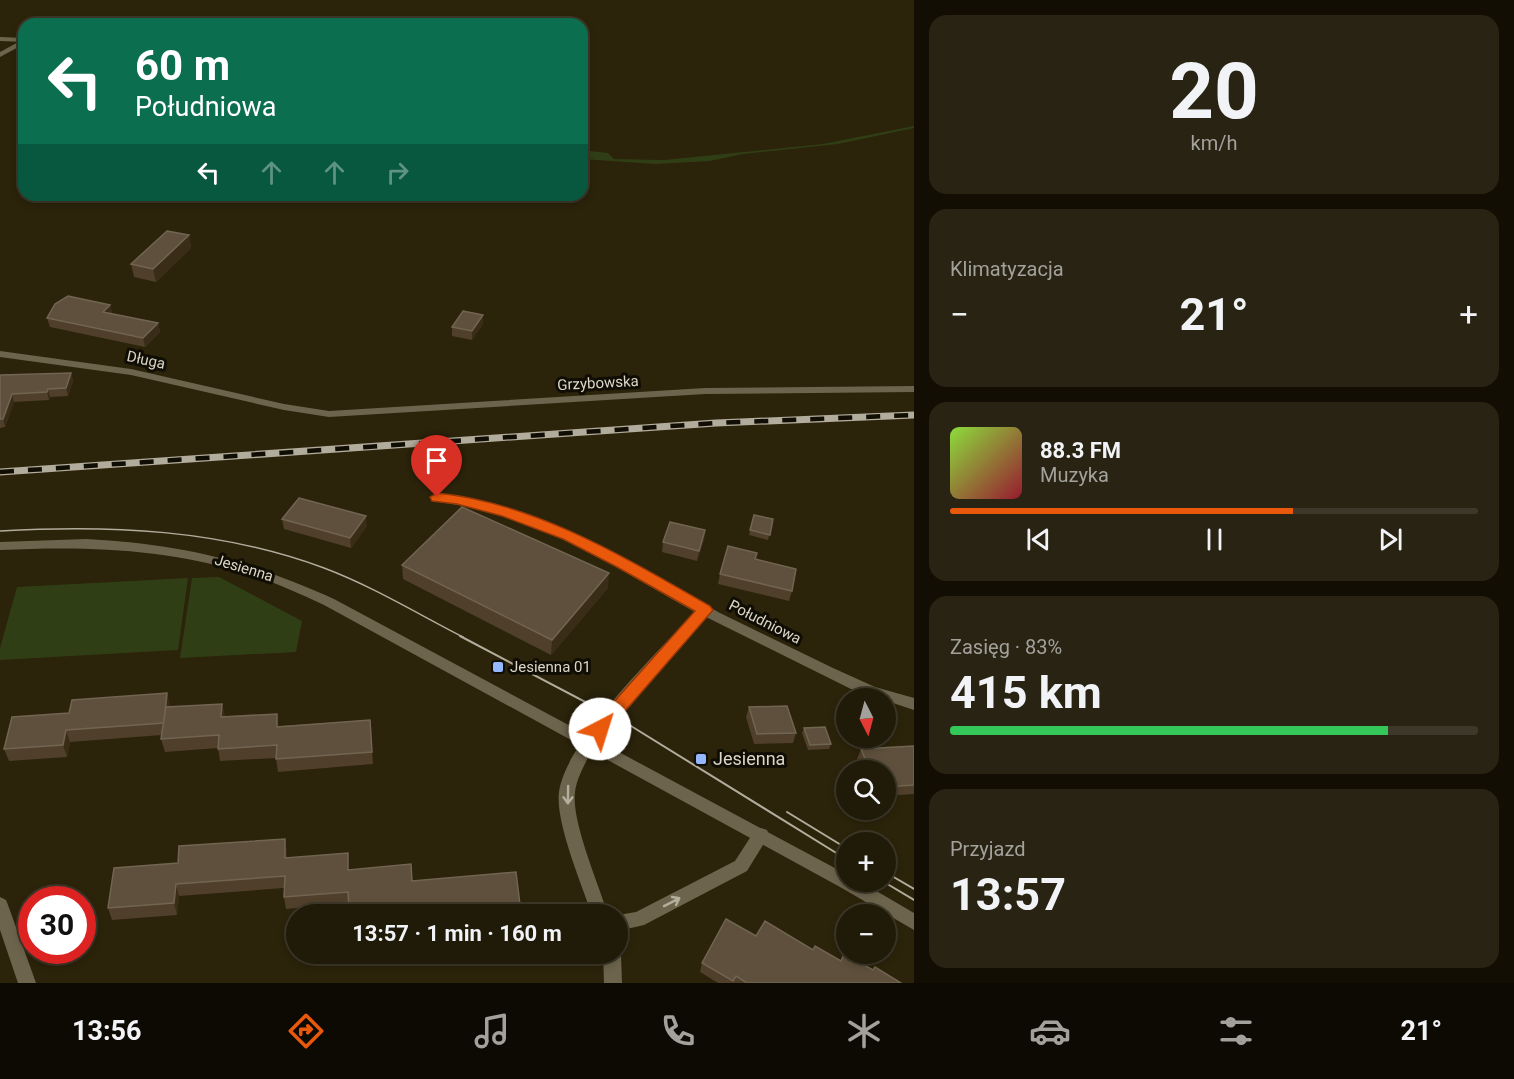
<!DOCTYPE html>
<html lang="pl">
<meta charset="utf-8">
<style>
:root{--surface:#201a08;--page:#282312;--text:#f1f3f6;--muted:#a2a19c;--line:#3d3829;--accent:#ea580c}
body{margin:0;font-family:Roboto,sans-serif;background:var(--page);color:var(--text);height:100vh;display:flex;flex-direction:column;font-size:22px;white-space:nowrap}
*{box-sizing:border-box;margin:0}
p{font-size:20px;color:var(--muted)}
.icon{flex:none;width:33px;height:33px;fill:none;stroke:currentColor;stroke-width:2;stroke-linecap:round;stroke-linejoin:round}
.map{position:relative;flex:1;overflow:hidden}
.panel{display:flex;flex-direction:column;gap:15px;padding:15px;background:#120e04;width:600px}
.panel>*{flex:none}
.banner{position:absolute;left:18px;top:18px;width:570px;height:183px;border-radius:18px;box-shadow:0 3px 9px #0003,0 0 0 2px var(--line);background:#0b6e4f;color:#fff;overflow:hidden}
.needle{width:39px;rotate:174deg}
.controls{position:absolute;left:836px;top:688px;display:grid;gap:12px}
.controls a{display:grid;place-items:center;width:60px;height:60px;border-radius:50%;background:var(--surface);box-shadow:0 3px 9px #0003,0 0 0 2px var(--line);font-size:30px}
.speed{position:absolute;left:18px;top:886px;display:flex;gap:12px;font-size:30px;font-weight:700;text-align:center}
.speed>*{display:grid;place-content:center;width:78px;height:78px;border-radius:50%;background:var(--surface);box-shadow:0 3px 9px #0003,0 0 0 2px var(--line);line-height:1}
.speed .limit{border:9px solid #d22;background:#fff;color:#111}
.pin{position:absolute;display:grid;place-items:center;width:51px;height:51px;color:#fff;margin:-62px -26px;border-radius:50% 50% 50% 0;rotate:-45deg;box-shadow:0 0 6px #0007}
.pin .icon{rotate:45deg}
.me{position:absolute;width:66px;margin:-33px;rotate:40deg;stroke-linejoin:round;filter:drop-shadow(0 0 4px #0008)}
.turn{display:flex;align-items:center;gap:21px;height:126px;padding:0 18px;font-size:27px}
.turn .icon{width:78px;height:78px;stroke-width:2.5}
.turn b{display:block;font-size:42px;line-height:51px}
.lanes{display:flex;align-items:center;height:57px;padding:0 18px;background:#0003;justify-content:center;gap:30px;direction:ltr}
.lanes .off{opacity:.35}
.big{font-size:45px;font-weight:700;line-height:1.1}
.panel .card{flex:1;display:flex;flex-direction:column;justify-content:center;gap:9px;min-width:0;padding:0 21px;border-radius:18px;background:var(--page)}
.panel .dial{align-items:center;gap:0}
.dial b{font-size:78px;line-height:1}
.song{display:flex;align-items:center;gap:18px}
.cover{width:72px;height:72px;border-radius:9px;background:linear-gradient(135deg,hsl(90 70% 55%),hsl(350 70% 35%))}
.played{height:6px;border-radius:3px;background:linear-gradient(90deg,var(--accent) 65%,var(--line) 65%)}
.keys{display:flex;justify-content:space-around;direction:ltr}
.heat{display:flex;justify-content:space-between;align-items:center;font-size:33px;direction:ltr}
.charge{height:9px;border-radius:4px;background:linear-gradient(90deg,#34c759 83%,var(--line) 0)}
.trip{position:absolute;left:286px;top:904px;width:342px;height:60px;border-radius:30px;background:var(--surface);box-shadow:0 3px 9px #0003,0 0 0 2px var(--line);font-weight:700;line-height:60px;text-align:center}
.tabs{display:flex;height:96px;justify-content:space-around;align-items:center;background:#0d0a03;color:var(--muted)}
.tabs .icon{width:42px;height:42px}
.tabs .on{color:var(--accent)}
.tabs b{font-size:27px;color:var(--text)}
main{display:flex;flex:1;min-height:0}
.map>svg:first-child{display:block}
.green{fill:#303e15}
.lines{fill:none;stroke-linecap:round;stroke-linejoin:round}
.service{fill:#6d644d;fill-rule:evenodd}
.pedestrian{fill:#6d644d;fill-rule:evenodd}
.minor{fill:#6d644d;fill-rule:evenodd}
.tertiary{fill:#6d644d;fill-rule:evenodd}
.tram-far1{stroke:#b2ac9c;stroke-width:1.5}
.tram{stroke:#b2ac9c;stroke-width:2}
.rail-casing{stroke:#b2ac9c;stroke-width:7}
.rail{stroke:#100d04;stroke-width:4.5;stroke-dasharray:14;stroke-linecap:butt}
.wall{fill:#4f3f2b}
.shaded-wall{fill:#3a2d17}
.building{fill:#5e503c;stroke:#716552;stroke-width:1.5}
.oneway{stroke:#b4ae9d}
.route{fill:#ea580c;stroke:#983908;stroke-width:1.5}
.poi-dot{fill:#94b7fd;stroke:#100d04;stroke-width:2}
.labels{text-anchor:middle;stroke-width:6;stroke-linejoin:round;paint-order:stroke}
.street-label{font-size:15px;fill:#dbd6c8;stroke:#100d04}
.poi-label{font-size:15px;fill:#dbd6c8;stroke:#100d04;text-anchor:start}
.near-poi-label{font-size:18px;fill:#dbd6c8;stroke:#100d04;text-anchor:start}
</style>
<main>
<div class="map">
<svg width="914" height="983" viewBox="0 0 914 983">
<rect width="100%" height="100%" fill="#2b230a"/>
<g class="green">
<polygon points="914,126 914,128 838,144 743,154 710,161 655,164 582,159 582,150 608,153 614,159 664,160 823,144"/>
<polygon points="219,577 302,621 296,652 180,658 192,578"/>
<polygon points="188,578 178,650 0,660 0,648 17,587"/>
</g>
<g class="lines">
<polygon class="service" points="24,39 24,44 0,57 0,52"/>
<polygon class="pedestrian" points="0,897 6,900 8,905 36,983 18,983 0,930"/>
<g class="minor">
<polygon points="0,37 24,38 24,42 0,41"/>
<polygon points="0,351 131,369 284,404 329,411 705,388 914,386 914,392 705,394 329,417 284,410 131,375 0,357"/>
<path d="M437,493L471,498L540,519L602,548L720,613L833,668L875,687L914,698V710L851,689L706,617C672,654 581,744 575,792C571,821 599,885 608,915H592C582,885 555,822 559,792C566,740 659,651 695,612C632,576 570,537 501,514C478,507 455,506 433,500L431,497Z"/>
<polygon points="761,828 767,830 769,835 747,871 644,925 618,931 618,915 636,912 735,861 755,830"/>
<polygon points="618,948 621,954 622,983 604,983 603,954 618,954"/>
</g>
<path class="tertiary" d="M86,539C180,544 248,560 334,599L846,874V882H861L914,913V930L840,887L324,605C298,593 272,581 244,573C164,548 83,546 0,550V542Z"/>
<path class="tram-far1" d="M0,531C111,525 219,529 324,568C372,586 418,614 463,637"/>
<g class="tram">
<polyline points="460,636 631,726 846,859"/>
<polyline points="787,812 846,848"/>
<polyline points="885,872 914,889"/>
<polyline points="884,882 914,900"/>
</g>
<g class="rail-casing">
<polyline id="rail" points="0,472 716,423 914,415"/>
</g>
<use href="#rail" class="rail"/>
</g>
<g class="wall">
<polygon points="189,235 191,248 156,282 134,277 131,264"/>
<polygon points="110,305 112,313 111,314 158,323 160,332 145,347 50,327 47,318"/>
<polygon points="483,324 472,340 452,336 452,327"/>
<polygon points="71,373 73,381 68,396 50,397 49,400 14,402 5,427 0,428 0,375"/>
<polygon points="754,515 773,519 768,540 749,535"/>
<polygon points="282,519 367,526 351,548 284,529"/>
<polygon points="705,530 704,540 697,561 662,552 663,542"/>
<polygon points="755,559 792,591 789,601 718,584 720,574"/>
<polygon points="402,565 608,588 551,655 403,579"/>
<polygon points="222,704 225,717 279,726 370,720 373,764 278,772 276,758 220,761 218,748 165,752 161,739 162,735 70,742 67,757 9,761 4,749 69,713 170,705 170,707"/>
<polygon points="749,707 796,733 793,743 754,744 746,717"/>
<polygon points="804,728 831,744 829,749 808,750 802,733"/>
<polygon points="914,746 914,794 885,796 885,771 862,771 857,759 861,749"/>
<polygon points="287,851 287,857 412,881 521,913 521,915 349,915 349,904 286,909 284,897 284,888 179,896 177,915 112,920 108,908 178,863"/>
<polygon points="756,936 813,950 841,961 873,970 901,983 718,983 700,972 702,963"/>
</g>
<g class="shaded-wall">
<polygon points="189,235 191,248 156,282 153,269"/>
<polygon points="110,305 112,313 104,320 103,312"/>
<polygon points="483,315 483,324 472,340 472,331"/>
<polygon points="158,323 160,332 145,347 143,338"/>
<polygon points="71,373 73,381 68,396 66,388"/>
<polygon points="48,389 50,397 49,400 47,392"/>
<polygon points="12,394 14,402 5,427 3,419"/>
<polygon points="366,516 367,526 351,548 350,538"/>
<polygon points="705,530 704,540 697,561 699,551"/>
<polygon points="609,573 608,588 551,655 552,640"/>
<polygon points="167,693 170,705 167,735 164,723"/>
<polygon points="222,704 225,717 221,717"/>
<polygon points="66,730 70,742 67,757 63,745"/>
<polygon points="285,839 287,851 287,870 285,858"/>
<polygon points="176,884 179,896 177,915 174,903"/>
</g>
<g class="building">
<polygon points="167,231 189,235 153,269 131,264"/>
<polygon points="68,296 110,305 103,312 158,323 143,338 47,318 55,304"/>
<polygon points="463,311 483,315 472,331 452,327"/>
<polygon points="71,373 66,388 48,389 47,392 12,394 3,419 0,419 0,375"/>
<polygon points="299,498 366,516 350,538 282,519"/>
<polygon points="462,507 609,573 552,640 402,565"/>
<polygon points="754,515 773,519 770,535 750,530"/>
<polygon points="670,522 705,530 699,551 663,542"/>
<polygon points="728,546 757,553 755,559 796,569 792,591 720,574"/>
<polygon points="167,693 164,723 66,730 63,745 4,749 12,717 69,713 72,700"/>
<polygon points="222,704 221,717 277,714 277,727 370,720 372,752 276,759 277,745 218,749 219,735 161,739 166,707"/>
<polygon points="787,706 796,733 757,734 749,707"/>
<polygon points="825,727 831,744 810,745 804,728"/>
<polygon points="914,746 914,785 885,787 885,771 870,771 861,749"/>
<polygon points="285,839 285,858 348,853 348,870 411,864 412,881 516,872 521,913 496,915 414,915 414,904 349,909 348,892 284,897 285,876 176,884 174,903 108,908 114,868 178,863 179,846"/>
<polygon points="726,919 756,936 765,921 813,950 815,946 841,961 844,954 873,970 875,967 901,983 747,983 736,976 733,981 702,963"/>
</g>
<defs><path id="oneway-shaft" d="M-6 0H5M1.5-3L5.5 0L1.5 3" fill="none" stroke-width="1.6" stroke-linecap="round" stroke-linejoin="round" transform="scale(1.5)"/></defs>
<g class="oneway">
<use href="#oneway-shaft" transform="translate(568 795) rotate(91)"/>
<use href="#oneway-shaft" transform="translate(672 902) rotate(-27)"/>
</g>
<path class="route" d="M437,493C536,503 626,558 710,606L713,610L606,733L600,735L594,733L592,729L594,724L695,611L617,567L563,539L502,516L457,504L432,501L430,497Z"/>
<g class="poi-dot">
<rect x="492" y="661" width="12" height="12" rx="3"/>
<rect x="695" y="753" width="12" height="12" rx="3"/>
</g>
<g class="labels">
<g class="street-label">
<text transform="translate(146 360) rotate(12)" y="5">Długa</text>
<text transform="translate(598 383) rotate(-3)" y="5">Grzybowska</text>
<text transform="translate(244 568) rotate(17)" y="5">Jesienna</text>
<text transform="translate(765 622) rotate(27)" y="5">Południowa</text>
</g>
<g class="poi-label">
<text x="510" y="672">Jesienna 01</text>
</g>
<g class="near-poi-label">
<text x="713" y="765">Jesienna</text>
</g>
</g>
</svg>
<div class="controls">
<a><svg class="needle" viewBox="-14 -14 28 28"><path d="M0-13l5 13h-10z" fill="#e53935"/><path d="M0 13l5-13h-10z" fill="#a2a19c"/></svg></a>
<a><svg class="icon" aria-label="search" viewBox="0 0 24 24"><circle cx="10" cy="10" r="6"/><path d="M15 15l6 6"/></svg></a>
<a>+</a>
<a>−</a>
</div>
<div class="speed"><div class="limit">30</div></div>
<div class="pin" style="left:437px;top:497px;background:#d93025"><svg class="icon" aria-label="arrive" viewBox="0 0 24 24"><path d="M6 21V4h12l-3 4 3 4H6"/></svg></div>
<svg class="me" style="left:600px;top:729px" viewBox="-20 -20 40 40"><circle r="19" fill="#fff"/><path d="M0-13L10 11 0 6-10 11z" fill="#ea580c"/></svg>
<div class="trip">13:57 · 1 min · 160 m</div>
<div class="banner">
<div class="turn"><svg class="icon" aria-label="left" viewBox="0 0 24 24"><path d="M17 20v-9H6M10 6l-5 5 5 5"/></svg><div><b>60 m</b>Południowa</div></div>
<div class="lanes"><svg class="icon" aria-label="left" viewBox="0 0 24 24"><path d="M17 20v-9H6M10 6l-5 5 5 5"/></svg><svg class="icon off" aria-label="ahead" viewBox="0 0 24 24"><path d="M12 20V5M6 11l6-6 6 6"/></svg><svg class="icon off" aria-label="ahead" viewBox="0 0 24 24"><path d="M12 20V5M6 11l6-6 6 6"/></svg><svg class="icon off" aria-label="right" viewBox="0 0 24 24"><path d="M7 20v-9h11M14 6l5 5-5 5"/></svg></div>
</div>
</div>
<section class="panel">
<div class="card dial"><b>20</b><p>km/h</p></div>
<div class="card"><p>Klimatyzacja</p>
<div class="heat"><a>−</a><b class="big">21°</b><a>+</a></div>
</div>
<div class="card">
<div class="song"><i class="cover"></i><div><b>88.3 FM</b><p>Muzyka</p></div></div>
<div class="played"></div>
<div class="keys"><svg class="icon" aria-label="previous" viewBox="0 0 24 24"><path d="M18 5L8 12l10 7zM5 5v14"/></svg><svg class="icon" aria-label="pause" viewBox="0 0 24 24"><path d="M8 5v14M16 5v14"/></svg><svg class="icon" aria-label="next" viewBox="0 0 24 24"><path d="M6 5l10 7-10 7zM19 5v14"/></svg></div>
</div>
<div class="card"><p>Zasięg · 83%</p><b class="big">415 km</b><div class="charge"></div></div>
<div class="card"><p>Przyjazd</p><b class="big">13:57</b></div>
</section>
</main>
<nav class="tabs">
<b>13:56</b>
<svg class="icon on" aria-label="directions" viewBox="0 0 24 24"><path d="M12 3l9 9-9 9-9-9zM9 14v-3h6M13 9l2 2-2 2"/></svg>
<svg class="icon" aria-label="music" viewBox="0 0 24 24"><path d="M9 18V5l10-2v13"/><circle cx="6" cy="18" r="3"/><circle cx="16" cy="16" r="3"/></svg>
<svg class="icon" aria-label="phone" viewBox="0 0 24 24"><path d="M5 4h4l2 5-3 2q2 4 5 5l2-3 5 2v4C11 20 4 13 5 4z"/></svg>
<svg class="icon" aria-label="climate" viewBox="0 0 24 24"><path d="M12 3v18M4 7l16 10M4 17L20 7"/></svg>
<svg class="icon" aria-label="car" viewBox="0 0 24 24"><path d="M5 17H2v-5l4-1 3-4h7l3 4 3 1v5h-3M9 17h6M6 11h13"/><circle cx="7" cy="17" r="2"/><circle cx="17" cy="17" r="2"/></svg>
<svg class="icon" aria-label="filters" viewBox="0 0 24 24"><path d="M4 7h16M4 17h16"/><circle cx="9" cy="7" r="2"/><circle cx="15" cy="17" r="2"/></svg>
<b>21°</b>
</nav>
